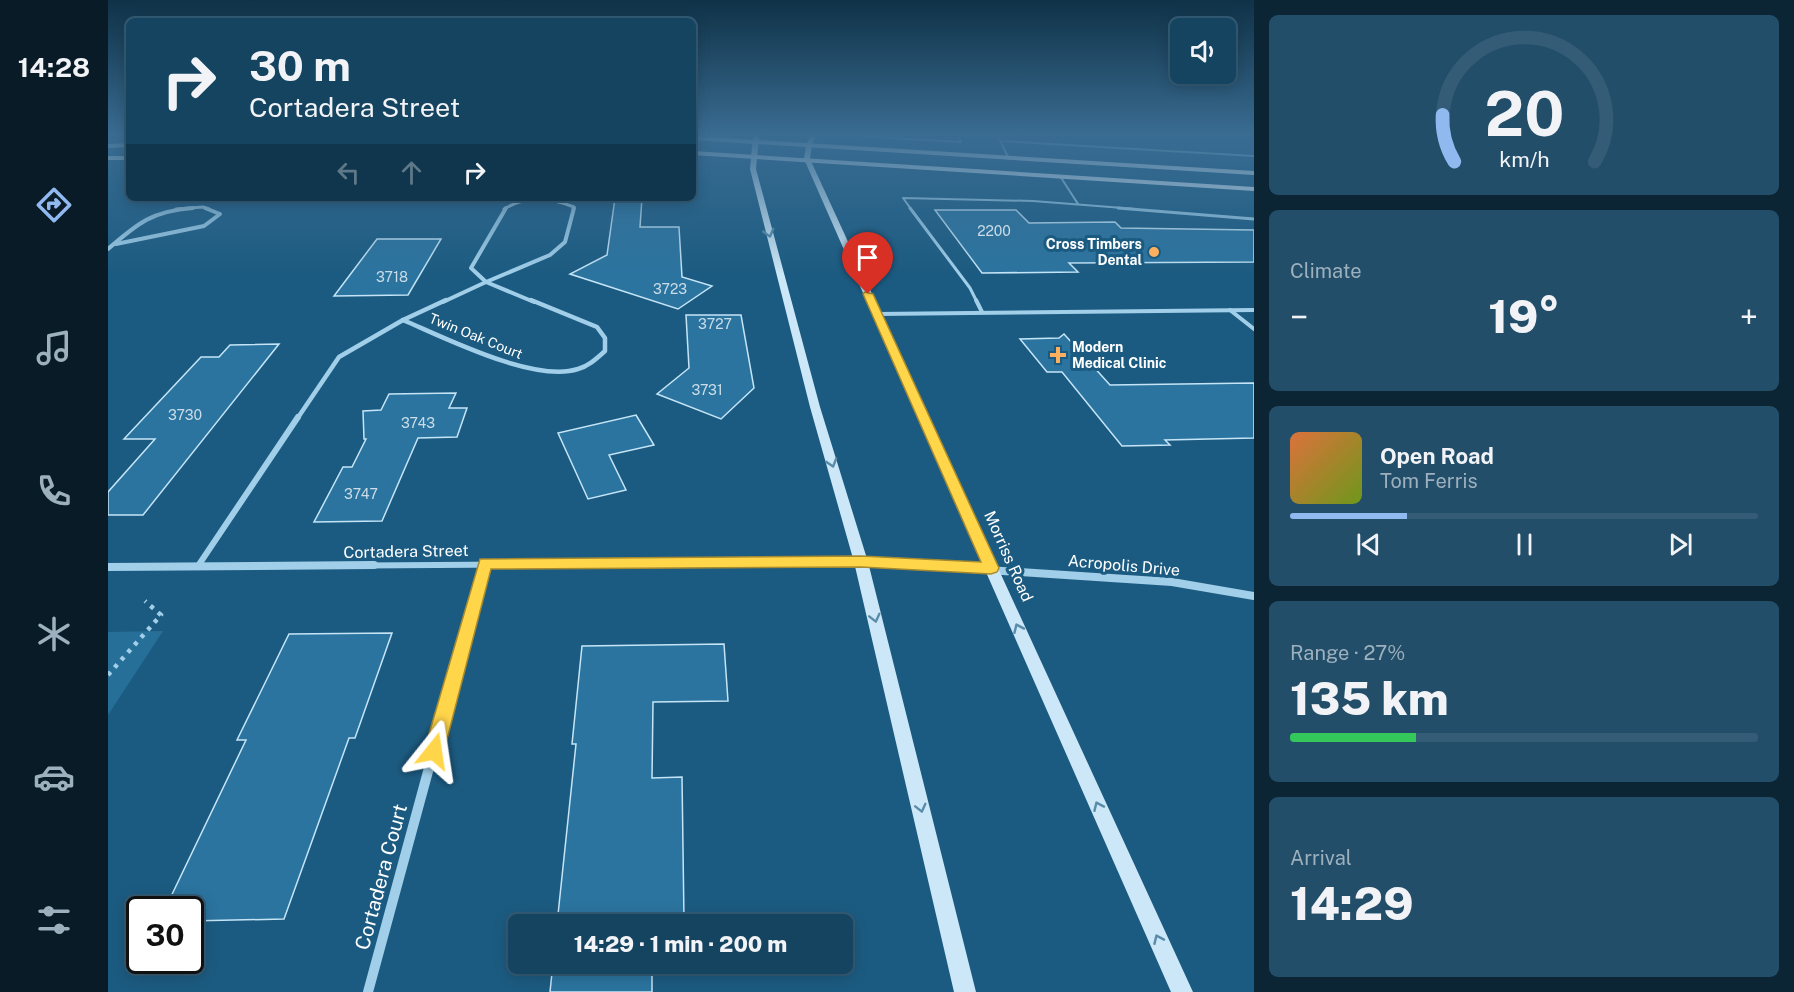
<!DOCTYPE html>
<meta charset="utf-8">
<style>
:root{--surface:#154461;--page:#224e6a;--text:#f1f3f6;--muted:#9db0bd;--line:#345c76;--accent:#90b9f0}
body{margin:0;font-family:"Public Sans",sans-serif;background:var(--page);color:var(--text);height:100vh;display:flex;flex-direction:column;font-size:22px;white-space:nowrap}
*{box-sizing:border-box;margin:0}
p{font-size:20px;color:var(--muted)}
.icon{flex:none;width:33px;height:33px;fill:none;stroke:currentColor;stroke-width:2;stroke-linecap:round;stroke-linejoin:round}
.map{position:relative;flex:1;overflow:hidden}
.panel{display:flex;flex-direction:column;gap:15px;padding:15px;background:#0c2535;width:540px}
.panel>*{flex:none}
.hud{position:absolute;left:18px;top:18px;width:570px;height:183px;border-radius:9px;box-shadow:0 3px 15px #0003,0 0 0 2px var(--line);background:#154461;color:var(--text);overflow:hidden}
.controls{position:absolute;left:1062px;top:18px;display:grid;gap:12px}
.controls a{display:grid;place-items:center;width:66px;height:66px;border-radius:9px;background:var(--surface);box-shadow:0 3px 15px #0003,0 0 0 2px var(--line);font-size:30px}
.speed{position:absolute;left:18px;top:896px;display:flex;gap:12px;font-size:30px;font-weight:700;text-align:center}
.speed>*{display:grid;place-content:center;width:78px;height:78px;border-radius:50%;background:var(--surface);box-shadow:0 3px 15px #0003,0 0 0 2px var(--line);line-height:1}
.speed .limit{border:3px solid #111;border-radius:9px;background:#fff;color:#111}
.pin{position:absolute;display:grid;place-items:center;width:51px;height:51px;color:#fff;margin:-62px -26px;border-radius:50% 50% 50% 0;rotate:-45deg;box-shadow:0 0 6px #0007}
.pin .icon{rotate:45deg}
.me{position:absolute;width:66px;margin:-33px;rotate:15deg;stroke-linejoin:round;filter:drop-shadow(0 0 4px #0008)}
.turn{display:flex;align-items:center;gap:21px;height:126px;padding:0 24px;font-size:27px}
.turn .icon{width:78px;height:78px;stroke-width:2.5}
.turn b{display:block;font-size:42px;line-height:51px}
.lanes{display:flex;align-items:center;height:57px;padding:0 24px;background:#0003;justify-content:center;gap:30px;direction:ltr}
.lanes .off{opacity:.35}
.big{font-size:45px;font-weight:800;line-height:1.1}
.panel .widget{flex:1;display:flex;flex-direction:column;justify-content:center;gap:9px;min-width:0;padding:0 21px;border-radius:9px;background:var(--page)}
.panel .dial{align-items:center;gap:0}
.dial svg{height:156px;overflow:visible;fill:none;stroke:var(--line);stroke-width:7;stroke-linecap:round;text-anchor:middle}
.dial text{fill:var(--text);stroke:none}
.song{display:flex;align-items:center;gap:18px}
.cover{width:72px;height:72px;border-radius:9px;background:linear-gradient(135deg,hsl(20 70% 55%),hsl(80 70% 35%))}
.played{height:6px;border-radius:3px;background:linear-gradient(90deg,var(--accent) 25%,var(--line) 25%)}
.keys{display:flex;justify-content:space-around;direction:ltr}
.heat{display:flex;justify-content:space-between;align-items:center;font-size:33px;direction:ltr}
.charge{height:9px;border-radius:4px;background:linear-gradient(90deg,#34c759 27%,var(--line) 0)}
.trip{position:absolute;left:400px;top:914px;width:345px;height:60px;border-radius:9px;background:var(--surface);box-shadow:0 3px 15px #0003,0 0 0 2px var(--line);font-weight:800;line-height:60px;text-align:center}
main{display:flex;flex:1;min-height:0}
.tabs{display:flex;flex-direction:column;width:108px;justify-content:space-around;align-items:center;background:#081b27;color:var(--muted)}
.tabs .icon{width:42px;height:42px}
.tabs .on{color:var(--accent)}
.tabs b{font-size:27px;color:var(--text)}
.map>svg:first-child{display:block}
.green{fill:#266f99}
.building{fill:#2b749f;stroke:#c5e5f7;stroke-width:1.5}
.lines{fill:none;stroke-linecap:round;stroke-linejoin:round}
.path{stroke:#a1cfe9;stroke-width:4.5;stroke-dasharray:4 6;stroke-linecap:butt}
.service-far2{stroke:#a1cfe9;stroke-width:2}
.service-far1{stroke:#a1cfe9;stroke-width:3}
.service{stroke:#a1cfe9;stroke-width:4}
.minor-far5{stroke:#a1cfe9;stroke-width:3}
.minor-far4{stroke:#a1cfe9;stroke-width:4}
.minor-far3{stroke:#a1cfe9;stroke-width:4.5}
.minor-far2{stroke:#a1cfe9;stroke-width:6}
.minor-far1{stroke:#a1cfe9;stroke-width:8}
.minor{stroke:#a1cfe9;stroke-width:10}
.secondary{fill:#cce7f7;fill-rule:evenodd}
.primary{fill:#e4f3fe;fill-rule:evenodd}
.oneway{stroke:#5a8caa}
.route{fill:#ffd54a;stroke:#a68a30;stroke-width:1.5}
.poi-dot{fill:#fab05e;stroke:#1c5b81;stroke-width:2}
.labels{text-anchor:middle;stroke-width:6;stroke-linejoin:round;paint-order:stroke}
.number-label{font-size:14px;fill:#cadce7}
.far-poi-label{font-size:14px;font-weight:bold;fill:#fff;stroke:#1c5b81;text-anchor:end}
.far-street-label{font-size:14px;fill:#fff;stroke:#1c5b81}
.street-label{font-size:16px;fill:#fff;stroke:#1c5b81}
.near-street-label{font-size:20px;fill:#fff;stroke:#1c5b81}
</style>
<main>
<nav class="tabs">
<b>14:28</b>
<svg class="icon on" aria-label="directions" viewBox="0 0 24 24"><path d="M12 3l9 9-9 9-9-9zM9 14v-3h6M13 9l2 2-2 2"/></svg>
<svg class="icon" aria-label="music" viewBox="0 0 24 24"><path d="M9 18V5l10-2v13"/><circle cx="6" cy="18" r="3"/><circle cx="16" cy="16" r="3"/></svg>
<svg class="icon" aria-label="phone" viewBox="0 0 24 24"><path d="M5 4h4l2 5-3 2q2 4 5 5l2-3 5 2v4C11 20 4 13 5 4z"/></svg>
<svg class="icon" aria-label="climate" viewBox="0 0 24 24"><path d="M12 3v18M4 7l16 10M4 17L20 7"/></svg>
<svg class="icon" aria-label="car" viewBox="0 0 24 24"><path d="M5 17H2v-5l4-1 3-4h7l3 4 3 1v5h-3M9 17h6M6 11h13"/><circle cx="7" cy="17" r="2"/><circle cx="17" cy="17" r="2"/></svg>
<svg class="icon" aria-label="filters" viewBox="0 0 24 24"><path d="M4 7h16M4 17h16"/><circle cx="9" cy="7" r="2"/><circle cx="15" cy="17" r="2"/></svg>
</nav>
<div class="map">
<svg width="1146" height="992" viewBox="0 0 1146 992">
<rect width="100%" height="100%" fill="#1c5b81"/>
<polygon class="green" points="55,631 0,715 0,632"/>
<g class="building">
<polygon points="507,198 534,198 532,227 571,227 574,277 604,286 570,309 462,274 499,255"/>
<polygon points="827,210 908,210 921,223 1007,222 1013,228 1146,230 1146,262 961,263 970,272 874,273"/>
<polygon points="269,239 333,239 300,295 226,296"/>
<polygon points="578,315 633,315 646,388 613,419 549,394 581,368"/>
<polygon points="956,334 1002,385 1146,383 1146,438 1057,440 1062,445 1014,446 954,372 939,372 912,339 951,338"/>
<polygon points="171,344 35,515 0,515 0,492 47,439 16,439 93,357 111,357 122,345"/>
<polygon points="348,393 341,408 359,408 349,437 310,438 274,521 206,522 235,467 244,467 258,439 256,439 255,411 273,410 281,394"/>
<polygon points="528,415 546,445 501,455 518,490 480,499 450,433"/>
<polygon points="284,633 247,738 241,738 176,919 82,921 82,909 57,909 138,740 129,740 181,634"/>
<polygon points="616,644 620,701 545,702 544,778 574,777 576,920 545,920 545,924 449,924 468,744 464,744 474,646"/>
<polygon points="445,963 544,963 544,992 442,992"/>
</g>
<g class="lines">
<polyline class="path" points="0,675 53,615 37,601"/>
<g class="service-far2">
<polyline points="751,136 853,142 850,136"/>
<polyline points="890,136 901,159"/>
<polyline points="892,141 1146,156"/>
<polyline points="952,176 970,204"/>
<polyline points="803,209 795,198 925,201 1028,209"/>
</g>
<g class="service-far1">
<polyline points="802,208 862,288 869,302"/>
<polyline points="1010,208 1146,219"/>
</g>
<g class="service">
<polyline points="868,300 874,312"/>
<polyline points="1122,310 1146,329"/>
<polyline points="769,314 1146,310"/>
</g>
<g class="minor-far5">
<polyline points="68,209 95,207 101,209"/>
<path d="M396,209C420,195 440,197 466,207L465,209"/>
</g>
<g class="minor-far4">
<polyline points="398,208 363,268 378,282 442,255 457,242 466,208"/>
<polyline points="8,244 96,226 112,214 97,208"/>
<path d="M0,249C30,223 44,211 85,208"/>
<polyline points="335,302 378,282 426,302"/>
</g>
<g class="minor-far3">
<path d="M295,320C337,338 426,383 470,369C481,366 489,358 497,351V338L489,327L423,300"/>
<polyline points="295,320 338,300"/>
<polyline points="189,419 231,357 295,320"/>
</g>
<g class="minor-far2">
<polyline points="90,566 190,417"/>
<polyline points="40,567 753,562 827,567"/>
<polyline points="376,567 377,563"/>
</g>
<g class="minor-far1">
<polyline points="803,565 1064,582 1146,596"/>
<polyline points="0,567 266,565"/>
<polyline points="325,755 376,565"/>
</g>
<polyline class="minor" points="260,992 325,753"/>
<g class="secondary">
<polygon points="645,136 651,136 648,169 712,407 760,562 868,992 846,992 746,562 702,407 642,169"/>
<polygon points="702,136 708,136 704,145 702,159 1085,992 1063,992 696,159 698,145"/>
</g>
<g class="primary">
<polygon points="585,136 1146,171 1146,175 585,140"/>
<polygon points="21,143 21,147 0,148 0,144"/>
<polygon points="585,151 1146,187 1146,191 585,155"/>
<rect x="0" y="156" width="21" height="4"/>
</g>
</g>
<defs><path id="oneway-chevron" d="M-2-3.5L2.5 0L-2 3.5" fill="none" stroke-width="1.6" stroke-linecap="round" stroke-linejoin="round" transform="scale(1.5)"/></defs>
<g class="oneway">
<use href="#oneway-chevron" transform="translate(661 233) rotate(75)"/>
<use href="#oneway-chevron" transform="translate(724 463) rotate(73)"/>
<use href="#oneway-chevron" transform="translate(767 618) rotate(76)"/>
<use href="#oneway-chevron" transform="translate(910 628) rotate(-114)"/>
<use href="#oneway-chevron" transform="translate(990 806) rotate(-114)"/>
<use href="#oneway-chevron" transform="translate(813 808) rotate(76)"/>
<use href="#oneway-chevron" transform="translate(1050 939) rotate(-114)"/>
</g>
<linearGradient id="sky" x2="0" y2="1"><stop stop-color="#0f3247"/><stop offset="0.49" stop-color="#3a6c92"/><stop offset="1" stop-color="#3a6c92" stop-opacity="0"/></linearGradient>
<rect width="1146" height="275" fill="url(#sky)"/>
<polygon class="route" points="757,292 765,294 891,568 889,572 883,574 753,567 383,569 336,751 333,757 326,760 319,757 316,751 372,559 753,556 873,562 755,294"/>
<g class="poi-dot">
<circle cx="1046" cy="252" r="6"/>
<path d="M947 346h6v6h6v6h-6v6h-6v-6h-6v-6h6z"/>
</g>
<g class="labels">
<g class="number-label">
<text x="886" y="236">2200</text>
<text x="284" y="282">3718</text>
<text x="562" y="294">3723</text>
<text x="607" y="329">3727</text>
<text x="599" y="395">3731</text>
<text x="77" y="420">3730</text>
<text x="310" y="428">3743</text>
<text x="253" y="499">3747</text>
</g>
<g class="far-poi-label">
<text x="1034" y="249">Cross Timbers<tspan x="1034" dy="16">Dental</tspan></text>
<text x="964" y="352" text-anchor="start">Modern<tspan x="964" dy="16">Medical Clinic</tspan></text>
</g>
<g class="far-street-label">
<text transform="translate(368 336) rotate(22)" y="5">Twin Oak Court</text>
</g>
<g class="street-label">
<text transform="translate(298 551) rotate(-1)" y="6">Cortadera Street</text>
<text transform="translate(901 556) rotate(66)" y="6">Morriss Road</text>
<text transform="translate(1016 565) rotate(5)" y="6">Acropolis Drive</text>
</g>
<g class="near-street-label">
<text transform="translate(273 877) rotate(-75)" y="7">Cortadera Court</text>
</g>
</g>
</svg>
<div class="controls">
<a><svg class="icon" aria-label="sound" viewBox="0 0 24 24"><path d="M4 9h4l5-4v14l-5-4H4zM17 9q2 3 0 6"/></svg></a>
</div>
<div class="speed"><div class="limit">30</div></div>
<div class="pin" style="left:760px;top:294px;background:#d93025"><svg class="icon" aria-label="arrive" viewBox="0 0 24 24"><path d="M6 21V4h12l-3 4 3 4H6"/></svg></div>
<svg class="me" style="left:326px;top:751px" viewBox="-20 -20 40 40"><path d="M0-17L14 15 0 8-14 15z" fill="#ffd54a" stroke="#fff" stroke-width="4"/></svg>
<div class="trip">14:29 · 1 min · 200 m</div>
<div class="hud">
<div class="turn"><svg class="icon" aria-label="right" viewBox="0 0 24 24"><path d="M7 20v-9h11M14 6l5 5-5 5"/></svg><div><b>30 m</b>Cortadera Street</div></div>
<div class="lanes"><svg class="icon off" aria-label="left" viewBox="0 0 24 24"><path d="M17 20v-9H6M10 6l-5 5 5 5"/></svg><svg class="icon off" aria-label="ahead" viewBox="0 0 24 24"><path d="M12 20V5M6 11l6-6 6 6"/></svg><svg class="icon" aria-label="right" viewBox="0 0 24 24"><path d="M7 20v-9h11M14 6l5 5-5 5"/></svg></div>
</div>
</div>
<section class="panel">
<div class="widget dial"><svg viewBox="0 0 100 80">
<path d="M14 69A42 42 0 1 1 86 69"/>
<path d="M14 69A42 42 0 0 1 8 45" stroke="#90b9f0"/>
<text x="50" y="56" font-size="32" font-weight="700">20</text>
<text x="50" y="72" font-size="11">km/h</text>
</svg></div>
<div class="widget"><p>Climate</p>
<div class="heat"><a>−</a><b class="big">19°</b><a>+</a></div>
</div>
<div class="widget">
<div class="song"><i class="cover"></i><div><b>Open Road</b><p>Tom Ferris</p></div></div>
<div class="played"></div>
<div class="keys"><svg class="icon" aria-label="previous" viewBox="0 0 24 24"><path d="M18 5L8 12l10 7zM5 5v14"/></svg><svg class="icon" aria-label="pause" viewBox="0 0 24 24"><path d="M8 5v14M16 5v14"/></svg><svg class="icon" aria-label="next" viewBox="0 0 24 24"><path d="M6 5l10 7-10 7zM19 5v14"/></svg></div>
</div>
<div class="widget"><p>Range · 27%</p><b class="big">135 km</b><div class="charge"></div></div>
<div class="widget"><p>Arrival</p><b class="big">14:29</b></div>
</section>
</main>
